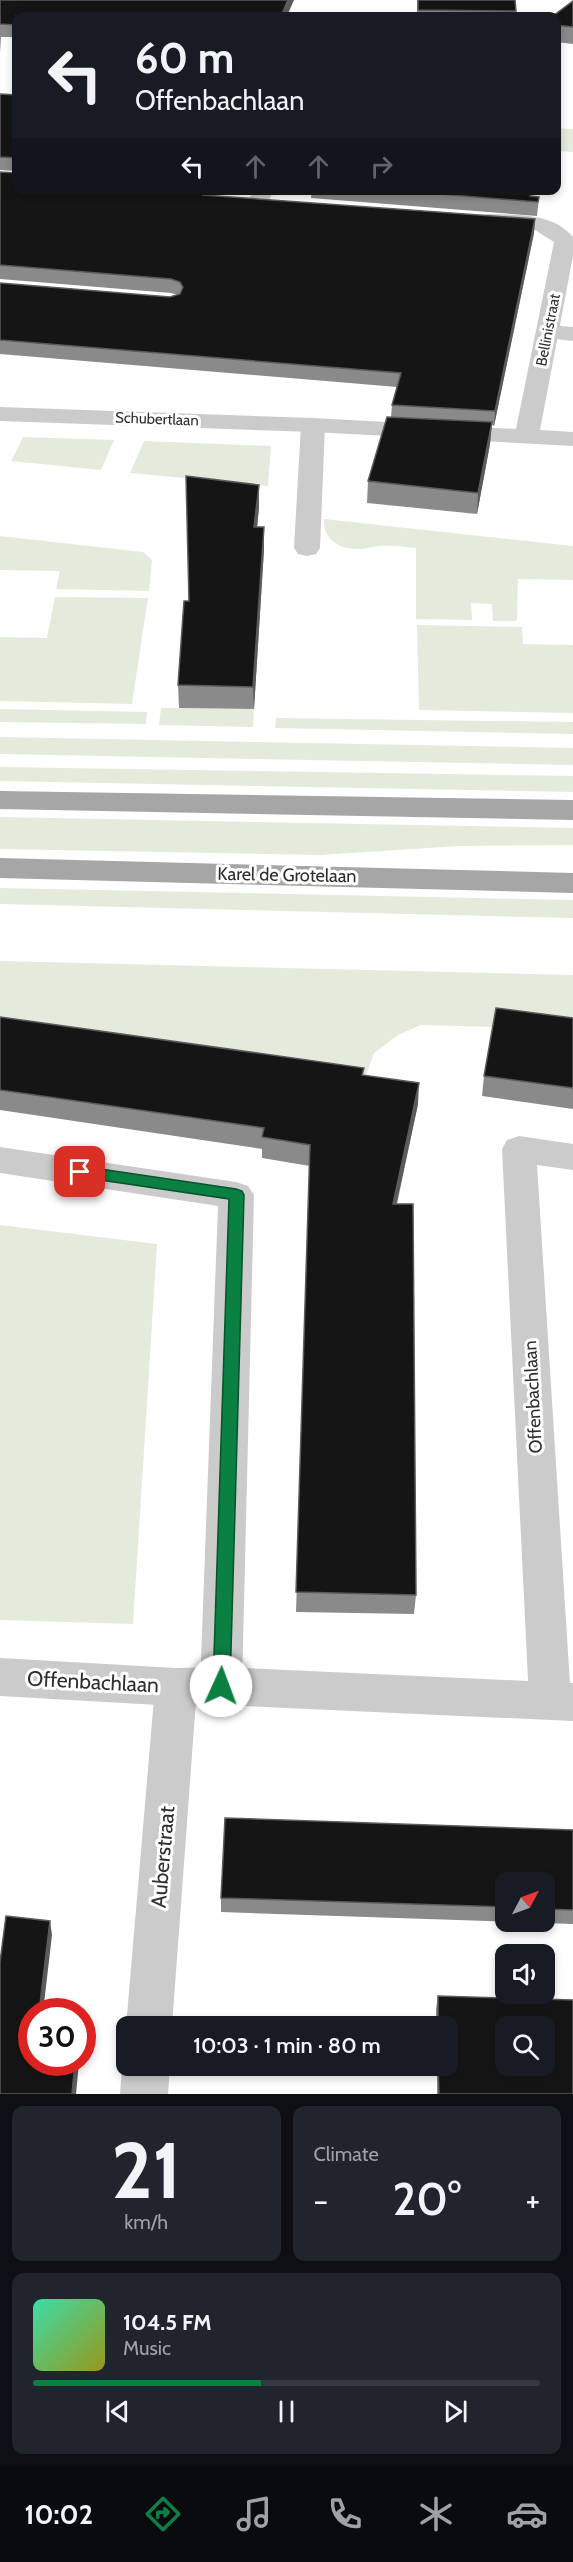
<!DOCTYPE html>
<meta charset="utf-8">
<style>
:root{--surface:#171b24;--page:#20242c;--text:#f1f3f6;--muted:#9ea1a6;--line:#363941;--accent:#0b8043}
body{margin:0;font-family:Cabin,sans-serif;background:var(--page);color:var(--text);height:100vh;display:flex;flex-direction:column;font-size:22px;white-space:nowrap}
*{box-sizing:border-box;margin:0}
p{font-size:20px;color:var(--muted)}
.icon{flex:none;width:33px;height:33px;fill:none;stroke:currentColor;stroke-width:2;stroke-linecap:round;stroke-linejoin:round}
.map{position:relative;height:2094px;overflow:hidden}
.side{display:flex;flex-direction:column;gap:12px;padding:12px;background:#0d0f14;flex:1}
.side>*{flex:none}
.guide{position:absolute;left:12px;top:12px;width:549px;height:183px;border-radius:12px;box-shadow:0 3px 9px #0003;background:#171b24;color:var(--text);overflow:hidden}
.needle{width:39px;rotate:49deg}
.buttons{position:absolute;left:495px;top:1872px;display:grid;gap:12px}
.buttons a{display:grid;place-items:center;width:60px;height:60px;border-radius:12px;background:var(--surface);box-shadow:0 3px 9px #0003;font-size:30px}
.speed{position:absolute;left:18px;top:1998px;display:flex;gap:12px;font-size:30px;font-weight:700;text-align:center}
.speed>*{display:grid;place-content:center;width:78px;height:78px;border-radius:50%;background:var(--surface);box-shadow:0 3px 9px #0003;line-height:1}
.speed .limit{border:9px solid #d22;background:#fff;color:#111}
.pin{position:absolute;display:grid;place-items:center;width:51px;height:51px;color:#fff;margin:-26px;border-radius:12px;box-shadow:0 3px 9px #0006}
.me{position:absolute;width:66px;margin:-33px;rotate:2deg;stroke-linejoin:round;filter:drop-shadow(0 0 4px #0008)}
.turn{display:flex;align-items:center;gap:21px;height:126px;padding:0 24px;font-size:27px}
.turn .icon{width:78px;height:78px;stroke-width:2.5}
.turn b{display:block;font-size:42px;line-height:51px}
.lanes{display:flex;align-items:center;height:57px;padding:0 24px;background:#0003;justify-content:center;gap:30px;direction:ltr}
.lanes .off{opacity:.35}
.big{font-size:45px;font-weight:600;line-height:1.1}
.side .widget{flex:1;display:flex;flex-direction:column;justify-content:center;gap:9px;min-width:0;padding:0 21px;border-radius:12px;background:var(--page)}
.side .dial{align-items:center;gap:0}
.dial b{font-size:78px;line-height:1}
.song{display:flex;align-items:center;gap:18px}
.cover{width:72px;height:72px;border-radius:9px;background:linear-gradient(135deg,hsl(160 70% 55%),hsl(60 70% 35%))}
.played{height:6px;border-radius:3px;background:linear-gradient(90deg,var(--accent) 45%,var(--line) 45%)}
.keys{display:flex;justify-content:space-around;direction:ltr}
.heat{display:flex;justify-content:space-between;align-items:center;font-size:33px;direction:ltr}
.side .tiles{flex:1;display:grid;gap:12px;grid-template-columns:1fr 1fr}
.widget:last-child{grid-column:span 2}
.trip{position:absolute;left:116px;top:2016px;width:342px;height:60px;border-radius:12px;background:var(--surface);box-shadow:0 3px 9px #0003;font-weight:600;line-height:60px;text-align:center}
.dock{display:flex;height:96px;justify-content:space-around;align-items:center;background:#090b0e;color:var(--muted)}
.dock .icon{width:42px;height:42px}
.dock .on{color:var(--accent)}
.dock b{font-size:27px;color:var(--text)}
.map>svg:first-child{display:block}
.green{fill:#e4ebdd}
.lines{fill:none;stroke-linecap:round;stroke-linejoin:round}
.service{fill:#cbcbcb;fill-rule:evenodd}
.pedestrian{fill:#cbcbcb;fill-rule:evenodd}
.minor{fill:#cbcbcb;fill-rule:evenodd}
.tertiary{fill:#cbcbcb;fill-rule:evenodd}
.primary{fill:#a6a6a6;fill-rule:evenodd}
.wall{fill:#8a8a8a;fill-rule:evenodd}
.shaded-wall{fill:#5b5b5b}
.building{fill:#151515;stroke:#5b5b5b;stroke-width:1.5;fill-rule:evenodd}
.route{fill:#0b8043;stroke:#07532c;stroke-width:1.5}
.labels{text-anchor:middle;stroke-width:6;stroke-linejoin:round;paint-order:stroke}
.far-street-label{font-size:15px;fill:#2e2e2e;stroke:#fff}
.street-label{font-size:18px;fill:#2e2e2e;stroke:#fff}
.near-street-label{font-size:21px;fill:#2e2e2e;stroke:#fff}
</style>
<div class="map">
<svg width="573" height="2094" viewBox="0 0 573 2094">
<rect width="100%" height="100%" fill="#fff"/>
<g class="green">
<polygon points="556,128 573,129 573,152 557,151"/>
<polygon points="23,437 114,440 101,470 11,461"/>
<polygon points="144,441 271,446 268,486 130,473"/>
<path d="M324,519L573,546V580L518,579L517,621H493L492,604L471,603L472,620L416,619V548C406,547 383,544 373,547C356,552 323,550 324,519Z"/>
<polygon points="0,536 143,552 152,560 149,591 56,589 60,571 0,570"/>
<polygon points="55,597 148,598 132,704 0,701 0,637 47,638"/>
<polygon points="417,625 522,627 523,644 573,645 573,713 419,710"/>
<polygon points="161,708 254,709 253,727 159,725"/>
<polygon points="0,709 147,712 146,724 0,722"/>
<polygon points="276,718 573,722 573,734 275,728"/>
<polygon points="0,737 573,748 573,765 0,754"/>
<polygon points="0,767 573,776 573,792 0,781"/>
<polygon points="0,817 573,828 573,845 460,846 320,855 0,849"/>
<polygon points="0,888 573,900 573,918 0,904"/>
<polygon points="0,961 573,975 573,1038 493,1027 421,1025 398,1035 374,1053 362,1087 0,1036"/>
<polygon points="0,1225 157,1244 133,1624 0,1620"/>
</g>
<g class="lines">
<g class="service">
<polygon points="547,325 573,327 573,341 539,337 536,332 539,327"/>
<polygon points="313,418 322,420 325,425 320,548 316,554 307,556 298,554 294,548 301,425 304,420"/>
</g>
<g class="pedestrian">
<polygon points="176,1668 191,1673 197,1687 172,2026 126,2027 155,1687 161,1673"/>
<polygon points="126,2057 126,2066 170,2066 168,2094 120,2094 122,2066"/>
</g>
<g class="minor">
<polygon points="253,190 274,190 266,206 259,208 252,206 248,202"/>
<path d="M489,214C518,215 553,213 573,237V256L540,430L573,432V446L313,432L0,421V407L313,418L516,429L554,242L535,230L481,225L478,220L481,215Z"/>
<polygon points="519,1136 573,1144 573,1170 537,1165 571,1700 565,1714 550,1719 535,1714 529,1700 502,1149 507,1140"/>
<polygon points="0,1147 236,1182 248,1186 254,1195 242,1686 236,1700 221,1705 206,1700 200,1686 218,1206 0,1173"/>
</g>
<polygon class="tertiary" points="0,1658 176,1668 221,1667 573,1683 573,1721 221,1705 176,1706 0,1696"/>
<g class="primary">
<polygon points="0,791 573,800 573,820 0,809"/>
<polygon points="0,858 573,873 573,893 0,878"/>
</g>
</g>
<g class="wall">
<polygon points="0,0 16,16 16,37 1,37 0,53"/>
<polygon points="417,0 515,0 516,16 417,16"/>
<polygon points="573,1 573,44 556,42 556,16"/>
<polygon points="0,94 16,95 16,190 204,193 204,195 535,219 534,233 494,426 492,425 490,444 477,514 367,503 368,481 391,417 392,405 397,387 0,354 0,283 170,297 178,295 171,293 0,279 0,172 16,173 16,171 0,170"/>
<polygon points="312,190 533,190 532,196 539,197 537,216 311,198"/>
<polygon points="259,485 259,507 257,527 264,549 254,709 179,708 178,685 189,601"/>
<polygon points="0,1017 364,1068 363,1075 418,1104 397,1204 416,1595 414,1614 296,1612 310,1166 262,1158 262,1149 0,1110"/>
<polygon points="573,1018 573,1109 482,1096 484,1076"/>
<path d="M573,1830V1924L221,1912V1898ZM506,1882H544V1922H506Z"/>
<polygon points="438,1996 573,2094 437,2094 437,2066 447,2066 447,2026 436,2026 436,2009"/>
</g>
<g class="shaded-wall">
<polygon points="288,0 294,0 287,16 281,16"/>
<polygon points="535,219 534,233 494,426 495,411"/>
<polygon points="492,422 490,444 477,514 478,493"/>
<polygon points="259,485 259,507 255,549 254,527"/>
<polygon points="264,527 264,549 254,709 253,687"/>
<polygon points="419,1083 418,1104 392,1224 393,1204"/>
<polygon points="50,1921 52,1935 43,2012 39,2012"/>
<polygon points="75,2062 79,2062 76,2094 72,2094"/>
</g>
<g class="building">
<polygon points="0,0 288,0 281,16 16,16 16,25 0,24"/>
<polygon points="418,0 515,0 516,11 418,10"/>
<polygon points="573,1 573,27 556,25 556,16 553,16"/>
<polygon points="0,94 16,95 16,190 169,190 204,193 203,195 535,219 495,411 392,405 401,373 0,340 0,283 170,297 180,294 183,287 180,282 171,279 0,265 0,172 16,173 16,158 0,157"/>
<polygon points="392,190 531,190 530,196 539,197 538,202"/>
<polygon points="387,417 492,422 478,493 368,481"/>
<polygon points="186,476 259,485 254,527 264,527 253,687 178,685 184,601 189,601"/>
<polygon points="496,1008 573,1018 573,1088 484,1076"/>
<polygon points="0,1017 364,1068 362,1075 419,1083 393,1204 413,1204 416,1595 296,1592 310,1145 262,1137 264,1128 0,1090"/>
<polygon points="225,1818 573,1830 573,1910 544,1909 544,1882 506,1882 506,1907 221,1898"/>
<polygon points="6,1916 50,1921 39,2012 32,2012 32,2062 75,2062 72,2094 0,2094 0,1962"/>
<path d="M438,1996L573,2000V2094H439L438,2066H447V2026H438ZM506,2026H544V2066H506Z"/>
</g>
<polygon class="route" points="80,1166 236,1189 242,1191 244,1195 230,1686 227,1692 221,1694 215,1692 213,1686 229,1199 80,1177 73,1172"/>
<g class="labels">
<g class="far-street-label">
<text transform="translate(548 330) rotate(-79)" y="5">Bellinistraat</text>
<text transform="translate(157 419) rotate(2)" y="5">Schubertlaan</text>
</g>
<g class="street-label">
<text transform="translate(287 875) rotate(1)" y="6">Karel de Grotelaan</text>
<text transform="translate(533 1397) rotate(-93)" y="6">Offenbachlaan</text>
</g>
<g class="near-street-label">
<text transform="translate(93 1682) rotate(3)" y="7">Offenbachlaan</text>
<text transform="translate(163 1857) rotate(-85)" y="7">Auberstraat</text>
</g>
</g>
</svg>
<div class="buttons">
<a><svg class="needle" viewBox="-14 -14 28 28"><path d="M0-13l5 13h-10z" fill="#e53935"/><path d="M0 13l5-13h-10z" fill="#9ea1a6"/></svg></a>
<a><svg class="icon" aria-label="sound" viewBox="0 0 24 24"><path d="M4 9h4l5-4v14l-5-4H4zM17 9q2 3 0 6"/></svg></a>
<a><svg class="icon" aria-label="search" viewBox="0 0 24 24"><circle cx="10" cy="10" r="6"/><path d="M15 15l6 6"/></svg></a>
</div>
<div class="speed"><div class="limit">30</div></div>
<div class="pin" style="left:80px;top:1172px;background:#d93025"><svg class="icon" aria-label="arrive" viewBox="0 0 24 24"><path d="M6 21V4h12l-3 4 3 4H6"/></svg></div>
<svg class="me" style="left:221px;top:1686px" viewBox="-20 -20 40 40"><circle r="19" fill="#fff"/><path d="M0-13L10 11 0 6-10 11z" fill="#0b8043"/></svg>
<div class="trip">10:03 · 1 min · 80 m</div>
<div class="guide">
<div class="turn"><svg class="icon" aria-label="left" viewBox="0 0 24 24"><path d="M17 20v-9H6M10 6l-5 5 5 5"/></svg><div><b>60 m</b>Offenbachlaan</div></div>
<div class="lanes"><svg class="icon" aria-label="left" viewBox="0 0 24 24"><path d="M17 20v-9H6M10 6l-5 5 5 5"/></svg><svg class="icon off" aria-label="ahead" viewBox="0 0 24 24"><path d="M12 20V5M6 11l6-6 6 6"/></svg><svg class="icon off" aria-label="ahead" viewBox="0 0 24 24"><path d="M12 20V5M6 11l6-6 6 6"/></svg><svg class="icon off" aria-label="right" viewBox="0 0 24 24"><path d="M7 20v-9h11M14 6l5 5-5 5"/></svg></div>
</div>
</div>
<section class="side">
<div class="tiles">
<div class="widget dial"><b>21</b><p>km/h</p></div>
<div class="widget"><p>Climate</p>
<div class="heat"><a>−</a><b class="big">20°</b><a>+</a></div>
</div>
<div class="widget">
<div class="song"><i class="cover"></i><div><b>104.5 FM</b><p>Music</p></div></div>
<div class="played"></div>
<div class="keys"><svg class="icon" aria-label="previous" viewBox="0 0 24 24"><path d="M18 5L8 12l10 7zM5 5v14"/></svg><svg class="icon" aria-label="pause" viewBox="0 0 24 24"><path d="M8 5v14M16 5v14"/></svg><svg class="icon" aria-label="next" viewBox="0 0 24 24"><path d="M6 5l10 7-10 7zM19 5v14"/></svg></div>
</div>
</div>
</section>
<nav class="dock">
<b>10:02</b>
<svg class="icon on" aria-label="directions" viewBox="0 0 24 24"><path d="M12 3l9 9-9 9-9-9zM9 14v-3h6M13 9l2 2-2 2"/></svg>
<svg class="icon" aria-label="music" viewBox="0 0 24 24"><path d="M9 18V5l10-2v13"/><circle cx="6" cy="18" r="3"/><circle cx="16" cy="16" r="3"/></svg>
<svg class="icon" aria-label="phone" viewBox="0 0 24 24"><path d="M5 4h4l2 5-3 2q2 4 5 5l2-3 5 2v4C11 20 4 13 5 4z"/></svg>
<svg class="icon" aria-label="climate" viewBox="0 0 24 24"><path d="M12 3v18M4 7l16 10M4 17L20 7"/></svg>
<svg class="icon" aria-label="car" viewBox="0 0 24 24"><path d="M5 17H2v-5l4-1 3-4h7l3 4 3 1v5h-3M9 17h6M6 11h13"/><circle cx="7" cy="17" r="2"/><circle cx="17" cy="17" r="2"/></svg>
</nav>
